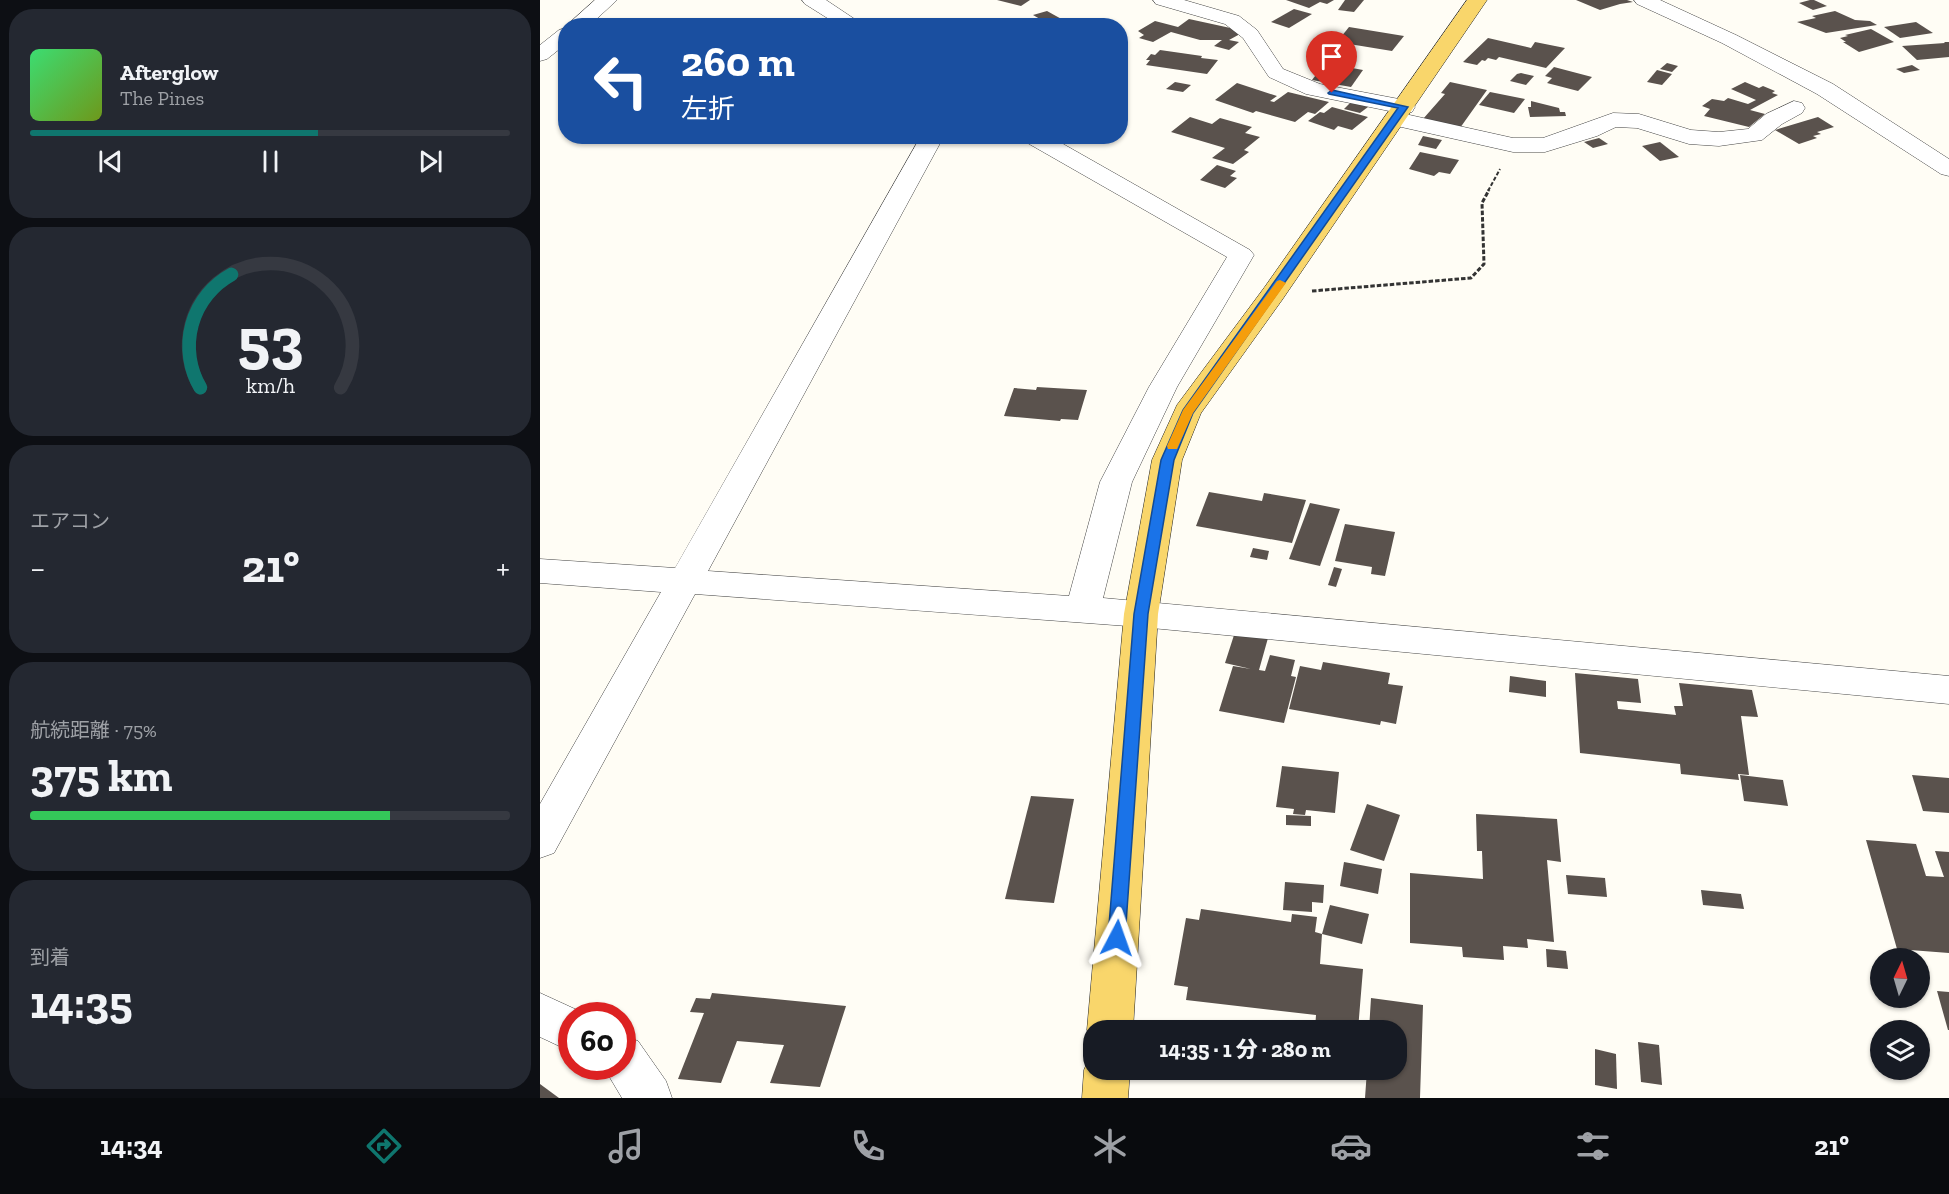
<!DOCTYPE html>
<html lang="ja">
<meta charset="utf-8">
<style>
:root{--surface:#171b24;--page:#242831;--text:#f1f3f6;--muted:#9ea1a6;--line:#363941;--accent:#0f766e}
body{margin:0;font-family:"Zilla Slab","Noto Sans JP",serif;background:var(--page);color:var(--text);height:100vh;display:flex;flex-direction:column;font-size:22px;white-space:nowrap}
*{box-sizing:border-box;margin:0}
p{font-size:20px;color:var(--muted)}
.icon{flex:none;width:33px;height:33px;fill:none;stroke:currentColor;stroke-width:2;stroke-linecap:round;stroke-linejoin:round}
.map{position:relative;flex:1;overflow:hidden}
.panel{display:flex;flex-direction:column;gap:9px;padding:9px;background:#0d0f14;width:540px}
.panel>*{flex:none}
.top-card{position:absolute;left:18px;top:18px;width:570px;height:126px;border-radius:24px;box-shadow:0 2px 4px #0004;background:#1a4fa0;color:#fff;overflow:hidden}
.needle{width:39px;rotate:5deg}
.buttons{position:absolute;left:1330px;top:948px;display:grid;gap:12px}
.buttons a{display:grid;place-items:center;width:60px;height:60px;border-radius:50%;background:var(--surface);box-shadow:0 2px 4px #0004;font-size:30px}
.speed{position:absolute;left:18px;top:1002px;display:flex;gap:12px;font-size:30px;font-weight:700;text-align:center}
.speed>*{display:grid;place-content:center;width:78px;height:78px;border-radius:50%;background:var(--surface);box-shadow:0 2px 4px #0004;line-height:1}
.speed .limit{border:9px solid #d22;background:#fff;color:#111}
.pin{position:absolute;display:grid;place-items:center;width:51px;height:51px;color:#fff;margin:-62px -26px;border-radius:50% 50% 50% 0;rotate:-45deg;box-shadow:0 0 6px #0007}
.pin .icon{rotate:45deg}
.me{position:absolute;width:66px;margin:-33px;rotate:4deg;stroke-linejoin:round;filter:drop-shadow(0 0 4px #0008)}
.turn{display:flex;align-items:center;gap:21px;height:126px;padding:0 24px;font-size:27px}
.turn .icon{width:78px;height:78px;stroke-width:2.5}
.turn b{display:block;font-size:42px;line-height:51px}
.big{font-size:45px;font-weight:800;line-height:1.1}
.panel .card{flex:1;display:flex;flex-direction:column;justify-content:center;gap:9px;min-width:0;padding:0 21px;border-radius:24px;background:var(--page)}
.panel .dial{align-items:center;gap:0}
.dial svg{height:156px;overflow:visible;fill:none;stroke:var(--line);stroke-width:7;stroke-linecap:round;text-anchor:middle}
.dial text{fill:var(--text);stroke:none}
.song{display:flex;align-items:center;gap:18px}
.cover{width:72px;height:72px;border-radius:9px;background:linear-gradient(135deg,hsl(140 70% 55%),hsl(80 70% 35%))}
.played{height:6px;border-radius:3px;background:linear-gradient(90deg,var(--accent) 60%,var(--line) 60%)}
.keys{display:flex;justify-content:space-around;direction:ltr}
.heat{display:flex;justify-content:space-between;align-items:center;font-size:33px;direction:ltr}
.charge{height:9px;border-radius:4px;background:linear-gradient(90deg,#34c759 75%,var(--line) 0)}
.trip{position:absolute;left:543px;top:1020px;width:324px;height:60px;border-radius:24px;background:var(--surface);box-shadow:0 2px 4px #0004;font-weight:800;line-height:60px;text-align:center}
.menu{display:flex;height:96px;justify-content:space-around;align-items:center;background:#090b0e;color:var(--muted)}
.menu .icon{width:42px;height:42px}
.menu .selected{color:var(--accent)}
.menu b{font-size:27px;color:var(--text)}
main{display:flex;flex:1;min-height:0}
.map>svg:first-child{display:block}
.building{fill:#5a524d}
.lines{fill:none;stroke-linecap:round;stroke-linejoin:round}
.minor-casing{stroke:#444;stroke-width:1}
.major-casing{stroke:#222;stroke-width:1}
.path-far1{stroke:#333;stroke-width:2;stroke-dasharray:4 2;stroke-linecap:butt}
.path{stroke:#333;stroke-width:3;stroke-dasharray:4.5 2;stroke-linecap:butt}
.minor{fill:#fff;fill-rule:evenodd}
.major{fill:#f9d66b;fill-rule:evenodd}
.route{fill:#1a73e8;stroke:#114b97;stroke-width:1.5}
.slow{fill:#f59e0b}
</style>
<main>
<section class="panel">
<div class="card">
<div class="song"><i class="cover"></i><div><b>Afterglow</b><p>The Pines</p></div></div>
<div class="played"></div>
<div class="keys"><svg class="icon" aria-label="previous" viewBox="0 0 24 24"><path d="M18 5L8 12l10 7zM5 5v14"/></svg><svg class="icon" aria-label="pause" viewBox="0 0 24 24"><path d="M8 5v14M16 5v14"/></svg><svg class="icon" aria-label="next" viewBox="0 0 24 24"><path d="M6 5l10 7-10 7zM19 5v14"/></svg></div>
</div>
<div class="card dial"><svg viewBox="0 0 100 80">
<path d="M14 69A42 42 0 1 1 86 69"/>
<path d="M14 69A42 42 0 0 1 30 11" stroke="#0f766e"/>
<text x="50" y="56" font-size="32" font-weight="700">53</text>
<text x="50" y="72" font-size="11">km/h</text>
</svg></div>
<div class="card"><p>エアコン</p>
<div class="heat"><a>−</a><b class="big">21°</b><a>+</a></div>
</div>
<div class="card"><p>航続距離 · 75%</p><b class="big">375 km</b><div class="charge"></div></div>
<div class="card"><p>到着</p><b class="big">14:35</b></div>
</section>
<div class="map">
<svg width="1409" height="1098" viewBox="0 0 1409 1098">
<rect width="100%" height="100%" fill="#fffdf5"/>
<g class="building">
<polygon points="457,0 490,0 481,6"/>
<polygon points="746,0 794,0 787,4 780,2 769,8"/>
<polygon points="805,0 824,0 814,12 798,10"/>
<polygon points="1036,0 1087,0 1093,2 1080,4 1060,10"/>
<polygon points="1270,0 1274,0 1287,6 1273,10 1259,3"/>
<polygon points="754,9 772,14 749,28 731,22"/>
<polygon points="507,11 534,26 512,26 493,15"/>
<polygon points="1295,11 1315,20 1330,21 1337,25 1286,33 1257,22 1276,18 1272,16"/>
<polygon points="649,19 695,29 700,34 689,40 699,42 689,50 674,46 682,40 660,40 631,32 613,42 599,38 604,35 598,31 615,21 638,27"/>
<polygon points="1376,22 1393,33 1360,38 1344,27"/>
<polygon points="809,27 864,36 852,51 797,42"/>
<polygon points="1331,29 1354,42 1319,52 1303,42 1306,42 1300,38 1308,36 1305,35"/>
<polygon points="948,38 991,48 995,42 1025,48 1006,68 959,57 956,60 948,58 945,61 942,60 937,65 923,62"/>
<polygon points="1404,42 1409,42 1409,57 1377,60 1362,46 1405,43"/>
<polygon points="620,50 662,56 661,58 678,60 667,74 606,65 610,60 606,60 611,54 615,55"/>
<polygon points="785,63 823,70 811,87 772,80"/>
<polygon points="1127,63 1138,66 1132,72 1120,69"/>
<polygon points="1372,65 1380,70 1364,73 1356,69"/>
<polygon points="1014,67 1052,77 1038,91 1007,83 1012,78 1005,76"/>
<polygon points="1117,70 1132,74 1122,85 1107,82"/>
<polygon points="981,73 994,76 986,85 970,81 977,74"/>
<polygon points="635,82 651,85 643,92 626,89"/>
<polygon points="910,82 947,90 920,128 883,119 905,94 901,93"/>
<polygon points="1205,82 1219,88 1223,86 1235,91 1232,93 1238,95 1210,110 1225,114 1209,127 1164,116 1170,109 1162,106 1172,99 1184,101 1188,98 1208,104 1216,100 1191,89"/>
<polygon points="697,83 737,96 730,101 734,102 748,92 789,102 775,114 768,112 755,122 716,111 713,113 675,100"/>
<polygon points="950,92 985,99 974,113 939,105"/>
<polygon points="991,101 1019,108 1020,112 1025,112 1026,116 990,117 988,107 991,107"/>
<polygon points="811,102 828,107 820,113 804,109"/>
<polygon points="792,107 828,117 812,130 798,126 794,130 768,121 780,112 784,113"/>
<polygon points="650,117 672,124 680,118 712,127 705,133 720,137 704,150 709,152 693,164 672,158 685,148 631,132"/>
<polygon points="1278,117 1294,127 1277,132 1281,134 1273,136 1277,138 1259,144 1235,130"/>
<polygon points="883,136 902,140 896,149 878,145"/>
<polygon points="1059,138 1068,144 1053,148 1044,142"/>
<polygon points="1120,142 1139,157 1120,161 1102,146"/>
<polygon points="880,152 919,160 910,174 899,172 894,176 869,169"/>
<polygon points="677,165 696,171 690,176 697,178 685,188 660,180"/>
<polygon points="497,387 547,390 538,420 521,419 520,421 464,416 474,388 496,390"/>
<polygon points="669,492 722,501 724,493 766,500 752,543 656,526"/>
<polygon points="770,503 800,509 780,566 749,559"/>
<polygon points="805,524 855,532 845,576 831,574 832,567 795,561"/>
<polygon points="713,548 729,551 727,560 710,557"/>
<polygon points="794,567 802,569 796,587 788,585"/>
<polygon points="695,632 728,638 719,670 725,671 730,655 755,660 751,676 756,677 744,723 679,711 693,666 711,669 685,663"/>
<polygon points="783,662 850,673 848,684 863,686 856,724 841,721 840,725 749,709 760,666 781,670"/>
<polygon points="1035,673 1098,679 1101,703 1077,701 1078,709 1136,715 1134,706 1143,706 1139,683 1212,690 1218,717 1201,716 1209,775 1198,774 1199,780 1141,774 1140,764 1040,753"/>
<polygon points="970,676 1006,681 1006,697 969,692"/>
<polygon points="742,766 799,772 795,813 766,810 765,815 753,814 754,809 736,807"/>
<polygon points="1200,775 1243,780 1248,806 1204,801"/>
<polygon points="1372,775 1409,778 1409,813 1383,811"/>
<polygon points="491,796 534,799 514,903 465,899"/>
<polygon points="827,804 860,815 844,861 810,850"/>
<polygon points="936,814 1017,819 1021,862 1007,860 1014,942 987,939 988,948 963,946 964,960 923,957 922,947 870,943 870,873 943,879 942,851 937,851"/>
<polygon points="746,815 771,816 771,826 746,825"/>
<polygon points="1326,840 1376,844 1386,876 1404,877 1395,851 1409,852 1409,953 1357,949"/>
<polygon points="804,862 842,869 838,894 800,886"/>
<polygon points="1026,875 1065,878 1067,897 1028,894"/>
<polygon points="745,882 784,885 783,903 772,902 772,912 743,910"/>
<polygon points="1161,890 1201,894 1204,909 1163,905"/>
<polygon points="790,905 829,914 822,944 782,934"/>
<polygon points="661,909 751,922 752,914 777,917 775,932 782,934 780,964 823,969 818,1030 775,1030 776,1015 646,1000 648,987 634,985 646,918 659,920"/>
<polygon points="1006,949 1026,951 1028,969 1007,967"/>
<polygon points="1397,991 1409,992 1409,1030 1408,1030"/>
<polygon points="172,993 306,1006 280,1087 230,1083 244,1045 197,1041 181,1083 138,1079 164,1013 150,1012 156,998 170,999"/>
<polygon points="831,998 883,1005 880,1098 825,1098 827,1070 856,1070 856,1030 829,1030"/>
<polygon points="1098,1042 1119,1045 1122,1085 1101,1082"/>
<polygon points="1055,1049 1076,1054 1077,1089 1055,1085"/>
<polygon points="0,1084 19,1098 0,1098"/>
</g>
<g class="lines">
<g class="minor-casing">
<g id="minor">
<polygon points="55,0 77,0 49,26 26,26"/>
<polygon points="262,0 286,0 325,26 300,26 265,4"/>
<polygon points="613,0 644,0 699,16 717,30 743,69 780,84 864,100 872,102 875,107 872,112 864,114 766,94 729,77 703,38 685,24 616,4"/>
<polygon points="1094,0 1120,0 1196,35 1293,84 1409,159 1409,176 1401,174 1277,94 1182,43 1097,4"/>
<polygon points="26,28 26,44 7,59 0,61 0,45 19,30"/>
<polygon points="1254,101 1262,103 1265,108 1262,113 1242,124 1222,140 1179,146 1149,144 1097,128 1076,127 1057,136 1005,152 973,152 848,124 845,119 848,114 856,112 973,138 1003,138 1073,113 1099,114 1151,130 1179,132 1208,129 1226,114"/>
<polygon points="381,136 404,136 168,571 529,596 560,482 609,387 687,257 484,141 481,136 509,136 710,250 714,255 637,387 592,482 563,598 1409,676 1409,704 601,627 155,594 14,853 0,858 0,804 121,592 0,583 0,559 135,568"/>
<polygon points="0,993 48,1015 32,1016 32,1052 0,1037"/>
<polygon points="82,1035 98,1041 126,1081 132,1098 82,1098 63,1066 82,1066"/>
</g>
</g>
<g class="major-casing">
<g id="major">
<polygon points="927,0 947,0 742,300 661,413 642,460 618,614 593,1030 554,1030 554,1044 547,1030 584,614 612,460 637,405 724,288"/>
<polygon points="554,1053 554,1070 590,1070 588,1098 542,1098 544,1070 551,1054"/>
</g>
</g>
<polyline class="path-far1" points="948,191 960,169"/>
<polyline class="path" points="772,291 931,278 944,264 942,203 949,190"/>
<use href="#minor" class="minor"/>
<use href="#major" class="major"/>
</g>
<polygon class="route" points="792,90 868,107 653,413 634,460 608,614 585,938 583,944 577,946 570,944 568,938 594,614 621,460 643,410 858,108 789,94 788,93"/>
<polygon class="slow" points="740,280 746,283 653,413 637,449 628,449 627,446 643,410 737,281"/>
</svg>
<div class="buttons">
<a><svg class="needle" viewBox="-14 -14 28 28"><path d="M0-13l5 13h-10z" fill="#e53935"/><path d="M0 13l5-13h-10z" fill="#9ea1a6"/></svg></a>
<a><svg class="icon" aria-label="layers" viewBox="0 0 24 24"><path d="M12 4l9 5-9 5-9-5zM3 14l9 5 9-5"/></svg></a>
</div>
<div class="speed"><div class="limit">60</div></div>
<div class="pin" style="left:792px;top:93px;background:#d93025"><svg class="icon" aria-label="arrive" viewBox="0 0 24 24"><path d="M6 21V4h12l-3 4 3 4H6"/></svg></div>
<svg class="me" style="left:577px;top:938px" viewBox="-20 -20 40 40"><path d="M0-17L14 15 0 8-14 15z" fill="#1a73e8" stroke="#fff" stroke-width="4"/></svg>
<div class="trip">14:35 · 1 分 · 280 m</div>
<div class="top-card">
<div class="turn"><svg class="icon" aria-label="left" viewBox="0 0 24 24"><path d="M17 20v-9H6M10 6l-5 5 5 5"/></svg><div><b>260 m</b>左折</div></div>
</div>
</div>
</main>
<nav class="menu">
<b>14:34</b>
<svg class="icon selected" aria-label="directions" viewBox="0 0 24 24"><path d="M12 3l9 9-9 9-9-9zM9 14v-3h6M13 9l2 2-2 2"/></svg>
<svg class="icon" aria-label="music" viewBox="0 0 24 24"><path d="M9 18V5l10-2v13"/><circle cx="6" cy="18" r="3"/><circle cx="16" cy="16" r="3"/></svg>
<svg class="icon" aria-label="phone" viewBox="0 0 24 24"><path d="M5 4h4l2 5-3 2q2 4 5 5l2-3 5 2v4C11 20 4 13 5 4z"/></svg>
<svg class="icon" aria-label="climate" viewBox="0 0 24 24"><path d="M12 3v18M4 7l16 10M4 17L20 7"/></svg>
<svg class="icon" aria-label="car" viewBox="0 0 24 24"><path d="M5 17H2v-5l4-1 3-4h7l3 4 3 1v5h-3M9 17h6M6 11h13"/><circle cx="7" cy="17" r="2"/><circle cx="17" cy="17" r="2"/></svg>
<svg class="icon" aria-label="filters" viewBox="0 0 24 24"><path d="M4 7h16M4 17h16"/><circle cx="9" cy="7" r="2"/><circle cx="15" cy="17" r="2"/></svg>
<b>21°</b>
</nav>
